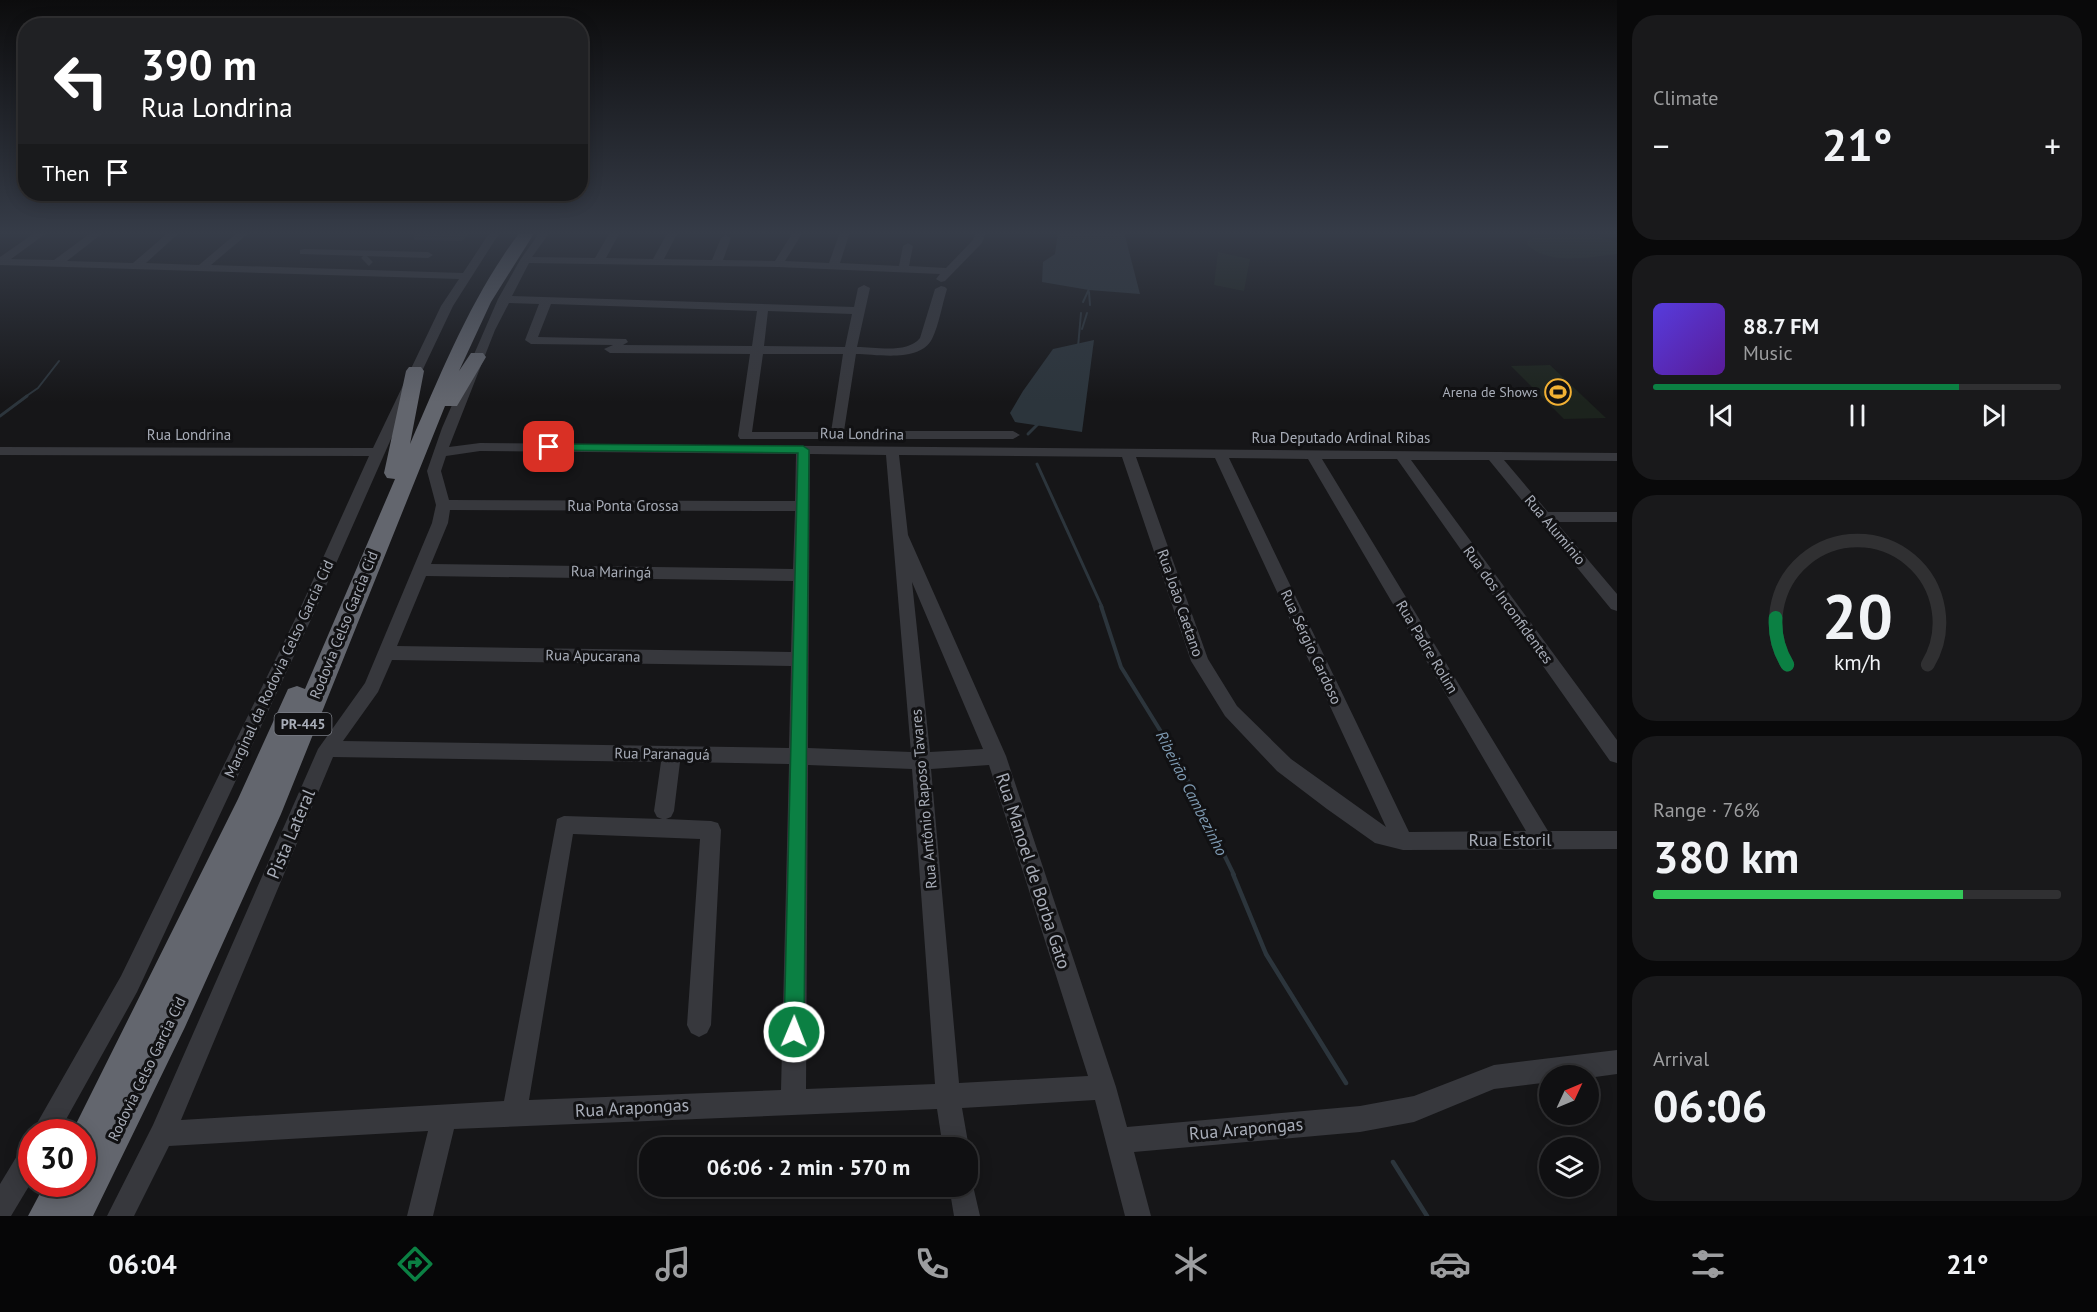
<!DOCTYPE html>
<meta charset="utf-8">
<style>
:root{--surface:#101012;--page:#19191b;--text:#f1f3f6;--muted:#9c9d9f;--line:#303032;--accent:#0b8043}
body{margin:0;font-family:"PT Sans",sans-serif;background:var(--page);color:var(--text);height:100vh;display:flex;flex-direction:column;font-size:22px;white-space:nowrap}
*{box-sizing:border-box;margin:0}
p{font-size:20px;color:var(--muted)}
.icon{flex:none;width:33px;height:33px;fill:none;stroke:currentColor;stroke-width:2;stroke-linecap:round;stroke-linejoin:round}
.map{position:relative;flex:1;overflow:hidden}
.sheet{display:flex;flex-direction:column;gap:15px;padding:15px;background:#09090a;width:480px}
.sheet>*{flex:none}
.top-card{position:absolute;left:18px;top:18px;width:570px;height:183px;border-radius:24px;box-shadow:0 3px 15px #0003,0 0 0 2px var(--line);background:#202124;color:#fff;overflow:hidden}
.needle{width:39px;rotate:46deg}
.buttons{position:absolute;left:1539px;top:1065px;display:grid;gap:12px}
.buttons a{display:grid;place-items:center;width:60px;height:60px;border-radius:50%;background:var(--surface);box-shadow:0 3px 15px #0003,0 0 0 2px var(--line);font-size:30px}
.speed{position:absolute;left:18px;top:1119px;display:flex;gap:12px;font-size:30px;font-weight:700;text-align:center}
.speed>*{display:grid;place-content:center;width:78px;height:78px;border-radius:50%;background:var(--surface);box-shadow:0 3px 15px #0003,0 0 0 2px var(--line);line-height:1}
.speed .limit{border:9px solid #d22;background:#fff;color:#111}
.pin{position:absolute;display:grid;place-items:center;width:51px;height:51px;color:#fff;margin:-26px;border-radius:12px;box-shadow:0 3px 9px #0006}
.me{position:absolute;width:66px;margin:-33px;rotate:1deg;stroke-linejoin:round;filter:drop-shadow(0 0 4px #0008)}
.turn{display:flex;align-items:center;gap:21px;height:126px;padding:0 24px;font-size:27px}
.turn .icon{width:78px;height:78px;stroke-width:2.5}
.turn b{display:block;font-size:42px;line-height:51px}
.then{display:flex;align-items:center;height:57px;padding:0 24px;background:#0003;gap:12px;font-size:22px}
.big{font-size:45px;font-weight:800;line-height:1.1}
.sheet .card{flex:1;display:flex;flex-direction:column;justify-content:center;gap:9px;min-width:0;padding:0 21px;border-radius:24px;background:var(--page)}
.sheet .dial{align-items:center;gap:0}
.dial svg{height:156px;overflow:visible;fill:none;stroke:var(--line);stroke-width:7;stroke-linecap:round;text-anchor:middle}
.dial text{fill:var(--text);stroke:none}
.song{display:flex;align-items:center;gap:18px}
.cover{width:72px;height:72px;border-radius:9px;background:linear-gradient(135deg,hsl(250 70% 55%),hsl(270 70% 35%))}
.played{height:6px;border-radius:3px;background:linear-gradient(90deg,var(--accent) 75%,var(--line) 75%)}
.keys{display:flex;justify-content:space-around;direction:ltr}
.heat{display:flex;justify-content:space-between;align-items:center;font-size:33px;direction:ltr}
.charge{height:9px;border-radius:4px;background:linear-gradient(90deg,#34c759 76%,var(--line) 0)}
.trip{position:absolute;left:639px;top:1137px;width:339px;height:60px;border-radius:24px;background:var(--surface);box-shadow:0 3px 15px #0003,0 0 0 2px var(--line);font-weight:800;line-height:60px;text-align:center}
.tab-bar{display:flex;height:96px;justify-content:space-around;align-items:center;background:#060607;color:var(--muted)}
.tab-bar .icon{width:42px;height:42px}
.tab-bar .on{color:var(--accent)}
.tab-bar b{font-size:27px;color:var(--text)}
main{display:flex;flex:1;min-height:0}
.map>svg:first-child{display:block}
.green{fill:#1c231d}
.water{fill:#2c353c}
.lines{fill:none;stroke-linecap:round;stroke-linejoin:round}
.stream-far3{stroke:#2c353c;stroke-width:2}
.stream-far2{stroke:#2c353c;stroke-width:3}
.stream-far1{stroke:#2c353c;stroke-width:4}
.stream{stroke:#2c353c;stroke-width:4.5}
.building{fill:#29292c}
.minor-tunnel{stroke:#333438;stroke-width:11;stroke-dasharray:11 6;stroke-linecap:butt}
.minor{fill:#37383d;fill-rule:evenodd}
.highway{fill:#63666e;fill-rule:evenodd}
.route{fill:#0b8043;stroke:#07532c;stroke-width:1.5}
.labels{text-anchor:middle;stroke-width:6;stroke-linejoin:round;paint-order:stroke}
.far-poi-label{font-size:14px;fill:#a8adb8;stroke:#111113;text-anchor:end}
.shield{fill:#111113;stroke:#7b7e86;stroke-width:1.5}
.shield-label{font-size:14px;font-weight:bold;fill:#a8adb8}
.street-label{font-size:15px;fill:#a8adb8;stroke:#111113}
.water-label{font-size:16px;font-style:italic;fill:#7f9bb3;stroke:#111113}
.near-street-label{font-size:18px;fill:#a8adb8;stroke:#111113}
</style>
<main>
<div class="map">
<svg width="1617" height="1216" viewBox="0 0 1617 1216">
<rect width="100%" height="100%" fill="#161618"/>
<g class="green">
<path d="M1593,235L1617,242V254C1591,257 1546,266 1527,244L1528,239L1532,238Z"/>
<polygon points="1218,252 1250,259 1244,291 1214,285"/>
<polygon points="1550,365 1606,418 1564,419 1511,366"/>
</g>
<g class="water">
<polygon points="1058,232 1124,232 1140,294 1089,290 1042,282 1043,262 1055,254"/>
<polygon points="1094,340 1082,432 1015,422 1010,413 1023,391 1053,349"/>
</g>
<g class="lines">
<g class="stream-far3">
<polyline points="1089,292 1090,305"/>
<polyline points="1083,302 1090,287"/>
<polyline points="1082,329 1087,313"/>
<polyline points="1078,347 1081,313"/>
<polyline points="25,397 38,388 59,361"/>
</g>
<g class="stream-far2">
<polyline points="0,416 27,396"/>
<polyline points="1028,434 1038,424"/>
<polyline points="1037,464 1102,607"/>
</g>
<polyline class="stream-far1" points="1101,606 1121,667 1176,756 1234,875"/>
<g class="stream">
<polyline points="1233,874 1266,954 1346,1083"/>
<polyline points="1393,1162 1427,1216"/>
</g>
</g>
<polygon class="building" points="414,232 470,232 462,241 414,240"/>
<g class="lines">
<polyline class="minor-tunnel" points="365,262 369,258"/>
<g class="minor">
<polygon points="36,232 48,232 11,259 54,260 92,232 104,232 67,261 133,263 169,232 180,232 146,263 199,265 238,232 250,232 211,265 463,273 490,232 500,232 453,306 406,405 315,611 137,992 59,1132 32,1132 121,976 299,611 369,456 0,455 0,447 373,448 441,306 459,279 0,265 0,257"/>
<path d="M540,232H550L532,257L595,258L610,232H620L606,258L653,259L668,232H678L664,259L712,260L721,238L726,235L731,238L723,260L775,261L793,232H803L785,261L829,263L840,232H850L840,263L899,266L903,246L908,243L913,246L909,266L946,268L973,240L976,232H986L982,243L945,281L941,282L936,279L940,274L778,267L529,263L512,296L854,307L858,288L864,285L870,288L857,347C876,347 907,354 920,338L935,289L941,286L945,287L947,289C942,305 939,325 932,339C919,363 877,354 856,354L844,431H1013L1020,435L1013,439H740L738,436L750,354L610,353L604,349L613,345L531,344L525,340L539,304L509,303L495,330L449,447L480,443L1617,453V461L1504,460L1548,512H1617V522H1556L1617,594V611L1611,609L1489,460H1411L1617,740V763L1610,761L1397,459H1322L1548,831H1617V849L1403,850L1375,843L1327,809L1277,771L1225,716L1191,661L1122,457L899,455L908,535L1006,756L1116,1087L1127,1127L1360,1106L1414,1096L1494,1065L1617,1050V1074L1588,1078V1076H1550V1082L1494,1089L1414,1122L1360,1132L1134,1152L1151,1216H1125L1095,1100L962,1108L969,1148L968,1151V1148H943L937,1109L454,1129L433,1216H407L428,1131L169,1146L134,1216H107L153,1125L318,749L365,683L432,523L436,505L427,471L442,428L498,299L520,260ZM551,304L757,311L752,346L623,345L628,342L626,339L538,337ZM768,311L852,314L845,347L764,346ZM763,354H843L831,432H752ZM480,451L796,454L795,501L449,500L441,471L446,456ZM810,454L886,455L911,752L808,748ZM1136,457L1215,458L1386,827L1291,759L1237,706L1208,659ZM1229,458L1308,459L1526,831L1409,832ZM450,510L795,511L793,569L431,564L448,523ZM426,576L793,581L791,652L397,646ZM912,582L983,749L930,752ZM392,660L791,666L789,748L343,741L378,692ZM333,757L661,762L654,811L657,817L662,819L564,816L557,819L504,1101L181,1120ZM680,762L789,764L781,1090L529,1100L573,834L700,839L687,1025L691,1033L699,1037L707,1033L711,1025L721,830L718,823L711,821L666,819L671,817L674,811ZM808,765L912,769L935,1084L806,1089ZM989,765L1088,1076L959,1083L931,769Z"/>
<polygon points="304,249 428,252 433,255 428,258 300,254 300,250"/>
<polygon points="32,1142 32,1181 11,1216 0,1216 0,1184 23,1146"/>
<polygon points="968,1175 971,1177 980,1216 954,1216 949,1186 968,1186"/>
</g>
<path class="highway" d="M520,232H535L491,302L459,371L471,353H483L486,357L457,406H445L281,814L185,1027L93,1216H28L45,1184H82V1132H72L238,799L288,689L297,686L305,689L395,479L387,478L384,473L406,371L409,367H421L424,371L410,444C442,371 471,297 520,232Z"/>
</g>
<linearGradient id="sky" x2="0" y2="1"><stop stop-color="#0c0c0d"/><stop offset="0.58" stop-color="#363c48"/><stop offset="1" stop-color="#363c48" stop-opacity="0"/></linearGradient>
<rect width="1617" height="402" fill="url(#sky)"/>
<polygon class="route" points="549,444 803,446 809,450 804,1032 801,1039 794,1042 787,1039 784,1032 798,453 545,450 545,445"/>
<defs>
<g id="stadium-ring" transform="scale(1.35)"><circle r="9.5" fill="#111113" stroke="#f2b134" stroke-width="1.5"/><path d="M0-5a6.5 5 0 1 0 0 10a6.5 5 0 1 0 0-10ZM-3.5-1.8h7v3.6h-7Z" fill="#f2b134"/></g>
</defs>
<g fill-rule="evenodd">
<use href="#stadium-ring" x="1558" y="392"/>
</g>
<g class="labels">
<g class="far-poi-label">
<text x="1538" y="397">Arena de Shows</text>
</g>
<rect class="shield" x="274.5" y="713" width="57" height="22" rx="4.5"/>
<g class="shield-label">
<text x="303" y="729">PR-445</text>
</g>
<g class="street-label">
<text transform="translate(862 434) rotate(1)" y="5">Rua Londrina</text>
<text x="189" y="440">Rua Londrina</text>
<text x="1341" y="443">Rua Deputado Ardinal Ribas</text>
<text x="623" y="511">Rua Ponta Grossa</text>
<text transform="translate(1555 530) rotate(50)" y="5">Rua Alumínio</text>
<text transform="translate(611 572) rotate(1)" y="5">Rua Maringá</text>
<text transform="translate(1180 603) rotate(71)" y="5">Rua João Caetano</text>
<text transform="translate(1508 605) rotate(54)" y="5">Rua dos Inconfidentes</text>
<text transform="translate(344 625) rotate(-68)" y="5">Rodovia Celso Garcia Cid</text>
<text transform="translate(1311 647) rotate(65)" y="5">Rua Sérgio Cardoso</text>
<text transform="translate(1427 647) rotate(59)" y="5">Rua Padre Rolim</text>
<text transform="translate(593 656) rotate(1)" y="5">Rua Apucarana</text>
<text transform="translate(279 669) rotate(-65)" y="5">Marginal da Rodovia Celso Garcia Cid</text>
<text transform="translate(662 754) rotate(1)" y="5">Rua Paranaguá</text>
<text transform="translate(924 799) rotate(-95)" y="5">Rua Antônio Raposo Tavares</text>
<text transform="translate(147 1069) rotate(-64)" y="5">Rodovia Celso Garcia Cid</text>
</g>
<g class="water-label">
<text transform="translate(1192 793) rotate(63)" y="6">Ribeirão Cambezinho</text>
</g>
<g class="near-street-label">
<text transform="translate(291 834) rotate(-67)" y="6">Pista Lateral</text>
<text x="1510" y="846">Rua Estoril</text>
<text transform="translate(1033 871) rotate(72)" y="6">Rua Manoel de Borba Gato</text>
<text transform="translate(632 1108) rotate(-3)" y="6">Rua Arapongas</text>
<text transform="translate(1246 1129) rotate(-5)" y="6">Rua Arapongas</text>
</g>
</g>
</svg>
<div class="buttons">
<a><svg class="needle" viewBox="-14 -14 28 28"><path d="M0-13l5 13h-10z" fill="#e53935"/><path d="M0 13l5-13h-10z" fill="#9c9d9f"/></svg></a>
<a><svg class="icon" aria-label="layers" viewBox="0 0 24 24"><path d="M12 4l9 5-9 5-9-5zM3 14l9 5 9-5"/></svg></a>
</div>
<div class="speed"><div class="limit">30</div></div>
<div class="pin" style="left:549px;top:447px;background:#d93025"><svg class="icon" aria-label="arrive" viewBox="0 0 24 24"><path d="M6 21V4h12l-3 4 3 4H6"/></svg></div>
<svg class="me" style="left:794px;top:1032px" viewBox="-20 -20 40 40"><circle r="17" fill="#0b8043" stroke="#fff" stroke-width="3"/><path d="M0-11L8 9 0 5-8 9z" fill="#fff"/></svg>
<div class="trip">06:06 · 2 min · 570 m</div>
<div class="top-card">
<div class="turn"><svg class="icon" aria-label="left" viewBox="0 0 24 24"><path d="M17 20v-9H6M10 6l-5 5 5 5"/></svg><div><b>390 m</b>Rua Londrina</div></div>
<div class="then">Then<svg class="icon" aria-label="arrive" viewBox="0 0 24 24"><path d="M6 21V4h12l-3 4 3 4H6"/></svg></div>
</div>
</div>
<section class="sheet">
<div class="card"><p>Climate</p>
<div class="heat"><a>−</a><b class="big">21°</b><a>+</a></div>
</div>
<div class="card">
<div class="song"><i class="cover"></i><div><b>88.7 FM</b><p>Music</p></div></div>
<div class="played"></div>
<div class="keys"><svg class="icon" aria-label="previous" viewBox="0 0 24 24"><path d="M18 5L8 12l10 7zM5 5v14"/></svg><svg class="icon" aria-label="pause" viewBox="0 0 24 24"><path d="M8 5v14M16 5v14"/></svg><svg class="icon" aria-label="next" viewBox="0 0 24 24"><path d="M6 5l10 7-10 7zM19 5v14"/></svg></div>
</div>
<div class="card dial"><svg viewBox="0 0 100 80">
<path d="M14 69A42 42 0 1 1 86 69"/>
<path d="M14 69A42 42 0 0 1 8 45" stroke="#0b8043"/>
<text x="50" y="56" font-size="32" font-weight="700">20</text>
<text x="50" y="72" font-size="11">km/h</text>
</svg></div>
<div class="card"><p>Range · 76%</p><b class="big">380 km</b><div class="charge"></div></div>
<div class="card"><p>Arrival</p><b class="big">06:06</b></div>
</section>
</main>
<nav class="tab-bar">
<b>06:04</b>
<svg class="icon on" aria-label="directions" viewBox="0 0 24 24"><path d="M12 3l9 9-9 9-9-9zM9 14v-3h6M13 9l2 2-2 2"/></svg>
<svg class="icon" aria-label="music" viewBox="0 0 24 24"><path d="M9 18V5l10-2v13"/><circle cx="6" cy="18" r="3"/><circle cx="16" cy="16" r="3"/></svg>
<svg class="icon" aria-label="phone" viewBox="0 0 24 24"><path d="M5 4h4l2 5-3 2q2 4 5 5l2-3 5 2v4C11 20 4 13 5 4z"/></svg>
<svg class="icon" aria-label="climate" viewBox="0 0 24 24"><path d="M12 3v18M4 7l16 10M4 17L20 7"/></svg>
<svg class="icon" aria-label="car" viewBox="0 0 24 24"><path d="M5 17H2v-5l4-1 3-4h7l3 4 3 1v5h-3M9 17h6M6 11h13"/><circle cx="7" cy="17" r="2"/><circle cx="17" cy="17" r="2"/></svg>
<svg class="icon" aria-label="filters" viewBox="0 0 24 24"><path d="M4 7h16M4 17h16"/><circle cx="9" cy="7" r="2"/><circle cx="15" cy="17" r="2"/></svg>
<b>21°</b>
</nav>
